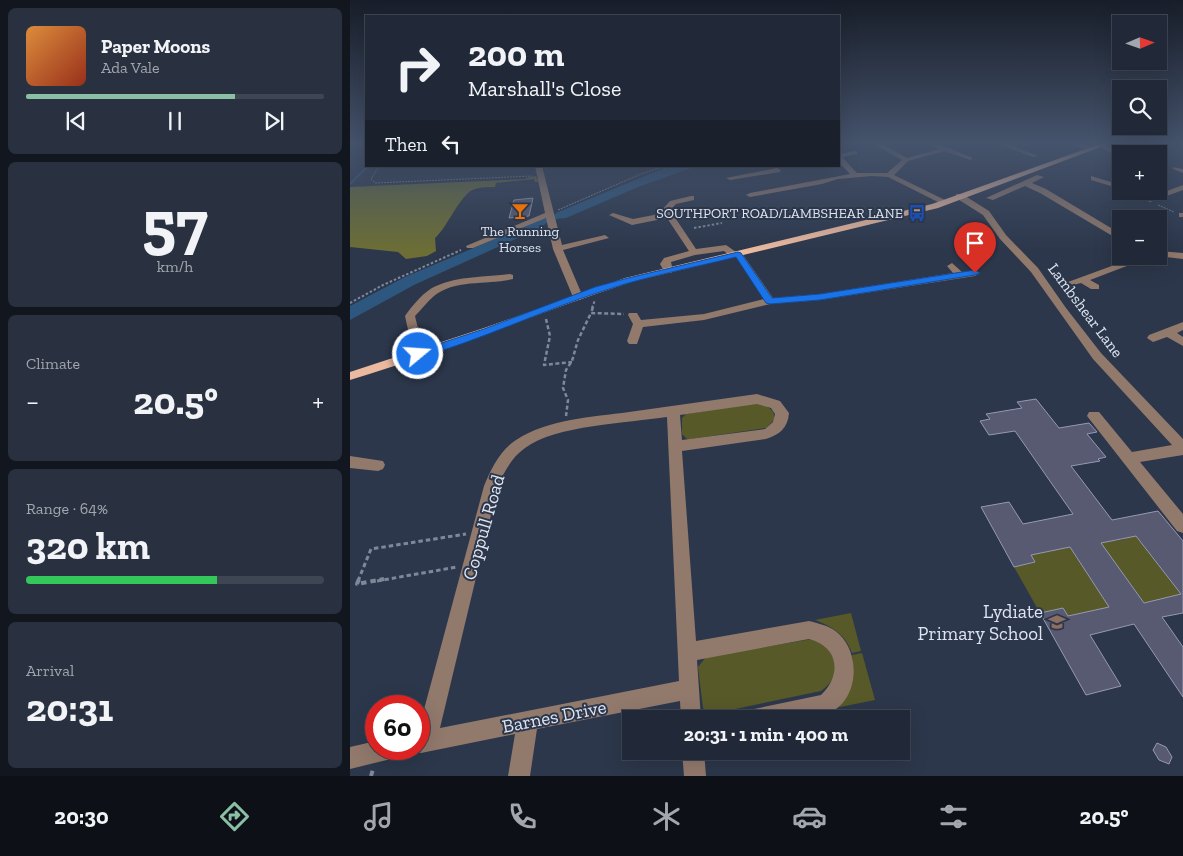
<!DOCTYPE html>
<meta charset="utf-8">
<style>
:root{--surface:#212938;--page:#293140;--text:#f1f3f6;--muted:#a2a6ae;--line:#3e4553;--accent:#8abfa5}
body{margin:0;font-family:"Zilla Slab",serif;background:var(--page);color:var(--text);height:100vh;display:flex;flex-direction:column;font-size:19px;white-space:nowrap}
*{box-sizing:border-box;margin:0}
p{font-size:16px;color:var(--muted)}
.icon{flex:none;width:28px;height:28px;fill:none;stroke:currentColor;stroke-width:2;stroke-linecap:round;stroke-linejoin:round}
.map{position:relative;flex:1;overflow:hidden}
.side{display:flex;flex-direction:column;gap:8px;padding:8px;background:#12171f;width:350px}
.side>*{flex:none}
.hud{position:absolute;left:15px;top:15px;width:475px;height:152px;border-radius:0px;box-shadow:0 5px 20px #0002,0 0 0 1px var(--line);background:#212938;color:var(--text);overflow:hidden}
.needle{width:32px;rotate:88deg}
.tools{position:absolute;left:762px;top:15px;display:grid;gap:10px}
.tools a{display:grid;place-items:center;width:55px;height:55px;border-radius:0px;background:var(--surface);box-shadow:0 5px 20px #0002,0 0 0 1px var(--line);font-size:25px}
.speed{position:absolute;left:15px;top:695px;display:flex;gap:10px;font-size:25px;font-weight:700;text-align:center}
.speed>*{display:grid;place-content:center;width:65px;height:65px;border-radius:50%;background:var(--surface);box-shadow:0 5px 20px #0002,0 0 0 1px var(--line);line-height:1}
.speed .limit{border:8px solid #d22;background:#fff;color:#111}
.pin{position:absolute;display:grid;place-items:center;width:42px;height:42px;color:#fff;margin:-51px -21px;border-radius:50% 50% 50% 0;rotate:-45deg;box-shadow:0 0 5px #0007}
.pin .icon{rotate:45deg}
.me{position:absolute;width:55px;margin:-28px;rotate:72deg;stroke-linejoin:round;filter:drop-shadow(0 0 4px #0008)}
.turn{display:flex;align-items:center;gap:18px;height:105px;padding:0 20px;font-size:22px}
.turn .icon{width:65px;height:65px;stroke-width:2.5}
.turn b{display:block;font-size:35px;line-height:42px}
.then{display:flex;align-items:center;height:48px;padding:0 20px;background:#0003;gap:10px;font-size:19px}
.big{font-size:38px;font-weight:700;line-height:1.1}
.side .tile{flex:1;display:flex;flex-direction:column;justify-content:center;gap:8px;min-width:0;padding:0 18px;border-radius:8px;background:var(--page)}
.side .dial{align-items:center;gap:0}
.dial b{font-size:65px;line-height:1}
.song{display:flex;align-items:center;gap:15px}
.cover{width:60px;height:60px;border-radius:8px;background:linear-gradient(135deg,hsl(30 70% 55%),hsl(10 70% 35%))}
.played{height:5px;border-radius:2px;background:linear-gradient(90deg,var(--accent) 70%,var(--line) 70%)}
.keys{display:flex;justify-content:space-around;direction:ltr}
.heat{display:flex;justify-content:space-between;align-items:center;font-size:28px;direction:ltr}
.charge{height:8px;border-radius:4px;background:linear-gradient(90deg,#34c759 64%,var(--line) 0)}
.trip{position:absolute;left:272px;top:710px;width:288px;height:50px;border-radius:0px;background:var(--surface);box-shadow:0 5px 20px #0002,0 0 0 1px var(--line);font-weight:700;line-height:50px;text-align:center}
.menu{display:flex;height:80px;justify-content:space-around;align-items:center;background:#0d1016;color:var(--muted)}
.menu .icon{width:35px;height:35px}
.menu .current{color:var(--accent)}
.menu b{font-size:22px;color:var(--text)}
main{display:flex;flex:1;min-height:0}
.map>svg:first-child{display:block}
.green{fill:#575928}
.forest{fill:#6c6e35}
.water{fill:#2d577e}
.lines{fill:none;stroke-linecap:round;stroke-linejoin:round}
.stream{stroke:#2d577e;stroke-width:2}
.building{fill:#585a72;stroke:#9699b3;fill-rule:evenodd}
.path-far4{stroke:#7f8899;stroke-width:1;stroke-dasharray:2 1;stroke-linecap:butt}
.path-far3{stroke:#7f8899;stroke-width:2;stroke-dasharray:2.5 2;stroke-linecap:butt}
.path-far2{stroke:#7f8899;stroke-width:2.5;stroke-dasharray:4 2.5;stroke-linecap:butt}
.path-far1{stroke:#7f8899;stroke-width:3;stroke-dasharray:4.5 3;stroke-linecap:butt}
.path{stroke:#7f8899;stroke-width:4;stroke-dasharray:5.5 4;stroke-linecap:butt}
.minor{fill:#91796c;fill-rule:evenodd}
.major{fill:#eab99f;fill-rule:evenodd}
.route{fill:#1a73e8;stroke:#114b97}
.labels{text-anchor:middle;stroke-width:4;stroke-linejoin:round;paint-order:stroke}
.far-poi-label{font-size:14px;fill:#dee5f2;stroke:#2c374b;text-anchor:end}
.street-label{font-size:16px;fill:#dee5f2;stroke:#2c374b}
.near-street-label{font-size:19px;fill:#dee5f2;stroke:#2c374b}
.near-poi-label{font-size:19px;fill:#dee5f2;stroke:#2c374b;text-anchor:end}
</style>
<main>
<section class="side">
<div class="tile">
<div class="song"><i class="cover"></i><div><b>Paper Moons</b><p>Ada Vale</p></div></div>
<div class="played"></div>
<div class="keys"><svg class="icon" aria-label="previous" viewBox="0 0 24 24"><path d="M18 5L8 12l10 7zM5 5v14"/></svg><svg class="icon" aria-label="pause" viewBox="0 0 24 24"><path d="M8 5v14M16 5v14"/></svg><svg class="icon" aria-label="next" viewBox="0 0 24 24"><path d="M6 5l10 7-10 7zM19 5v14"/></svg></div>
</div>
<div class="tile dial"><b>57</b><p>km/h</p></div>
<div class="tile"><p>Climate</p>
<div class="heat"><a>−</a><b class="big">20.5°</b><a>+</a></div>
</div>
<div class="tile"><p>Range · 64%</p><b class="big">320 km</b><div class="charge"></div></div>
<div class="tile"><p>Arrival</p><b class="big">20:31</b></div>
</section>
<div class="map">
<svg width="833" height="776" viewBox="0 0 833 776">
<rect width="100%" height="100%" fill="#2c374b"/>
<g class="green">
<path d="M406,403C416,406 426,408 424,420L416,428L341,439H337L332,434V418L336,414Z"/>
<polygon points="781,530 831,594 794,603 747,538 758,535 763,541 775,539"/>
<polygon points="720,547 759,607 721,621 713,608 690,613 664,567 685,562 679,552"/>
<path d="M501,613L511,651L502,653C495,634 483,627 465,620Z"/>
<path d="M468,638C485,657 497,671 471,691L361,714L353,708L348,667L356,657Z"/>
<path d="M512,653L525,700L485,708C501,688 505,682 502,655Z"/>
</g>
<path class="forest" d="M186,176L188,182H185L184,179L146,183L145,187C139,187 131,187 125,189C111,192 98,227 85,238L86,251L77,256L56,259L48,252L0,247V187L176,179V178Z"/>
<path class="water" d="M319,166H347L288,187L216,218C208,218 196,221 192,227L64,285L0,320V306L55,277L192,219L203,217L206,213Z"/>
<g class="lines">
<polyline class="stream" points="0,184 18,166"/>
</g>
<g class="building">
<polygon points="183,198 179,216 159,218 164,200"/>
<path d="M686,399L709,428L739,423L747,432L737,434L756,457L748,459L750,461L721,466L762,520L808,511L833,541V613L812,617L833,647V697L784,624L740,635L771,686L736,695L690,613L713,608L718,616L759,607L720,547L681,555L685,562L664,567L631,507L659,502L673,524L723,514L665,431L639,435L630,421L640,419L636,414L672,408L667,402ZM786,536L831,594L794,603L751,543Z"/>
<polygon points="807,743 816,747 822,757 819,764 809,760 803,750"/>
</g>
<g class="lines">
<g class="path-far4">
<polyline points="29,166 21,179 25,183 182,176"/>
<polyline points="808,205 824,212"/>
<polyline points="208,210 291,174 315,166"/>
</g>
<g class="path-far3">
<polyline points="344,228 372,223"/>
<polyline points="0,303 33,285 111,250"/>
<polyline points="242,308 245,300"/>
</g>
<g class="path-far2">
<polyline points="243,307 241,313 274,314"/>
<polyline points="196,319 200,336 194,365 222,362"/>
<polyline points="216,416 218,400 213,388 216,370 222,361 228,340 241,313"/>
</g>
<g class="path-far1">
<polyline points="8,581 21,549 116,534"/>
<polyline points="27,581 107,567"/>
</g>
<g class="path">
<polyline points="9,579 7,584 34,579"/>
<polyline points="21,776 23,769"/>
</g>
<g class="minor">
<polygon points="523,142 529,142 557,158 589,149 574,142 583,142 623,158 620,160 595,151 558,161 544,175 595,200 595,204 592,204 538,177 522,176 488,179 472,184 400,197 396,195 400,193 500,174 489,162 489,154 505,151 507,152 507,154 492,157 507,173 537,173 552,160 524,144"/>
<polygon points="644,142 653,142 688,156 683,157"/>
<polygon points="716,142 726,142 744,149 741,151"/>
<polygon points="750,144 775,153 776,154 771,154 771,156 748,147 748,145"/>
<polygon points="185,166 192,166 212,245 255,235 259,238 213,250 233,297 232,299 228,300 223,297 203,249 196,218 123,248 117,248 116,246 195,213"/>
<polygon points="823,167 833,169 833,173 823,169"/>
<polygon points="427,168 431,170 430,172 380,180 376,178"/>
<polygon points="687,175 694,177 682,183 696,189 771,234 771,241 690,193 675,186 643,200 636,198"/>
<polygon points="741,176 771,185 771,189 741,180"/>
<polygon points="833,185 833,190 800,202 796,200 799,198 785,191 797,191 806,195"/>
<polygon points="606,194 612,194 639,211 656,235 688,268 716,308 751,353 833,439 833,455 790,462 833,514 833,533 827,531 737,416 739,412 749,412 782,452 822,445 743,359 681,272 650,239 633,215 606,198"/>
<polygon points="341,196 344,196 344,200 326,204 320,210 346,249 376,245 386,252 391,252 423,298 470,294 603,273 597,266 602,263 612,272 625,270 630,273 625,276 470,300 420,304 354,320 293,327 287,344 279,344 277,341 283,324 278,315 279,313 287,313 291,320 354,314 414,299 386,257 381,257 374,251 345,255 321,262 323,271 321,273 315,273 310,264 314,258 339,251 317,218 282,225 259,215 263,213 283,219 314,213 312,210 320,201"/>
<rect x="829" y="213" width="4" height="4"/>
<polygon points="809,251 833,253 833,259 807,256 809,256"/>
<polygon points="789,256 803,256 740,280 749,285 749,289 741,289 731,283 723,285 718,282"/>
<path d="M160,274L163,275V279C139,285 104,279 84,296C77,302 71,310 65,316L74,354L68,358L64,357L55,316C62,306 74,291 86,286C108,276 136,277 160,274Z"/>
<polygon points="833,322 833,330 827,333 833,337 833,346 817,337 803,342 797,338 799,335"/>
<path d="M407,394L430,401L439,413C438,428 429,435 416,439L332,451L346,641L459,621C470,624 482,626 490,635C510,655 509,698 481,712C457,725 420,719 394,719L397,712L404,709L471,695C492,675 489,647 459,639L347,660L351,719H331L330,701L187,729L180,776H158L165,734L71,753L63,750L69,749V728L134,486C141,469 150,450 166,440C198,419 242,417 279,412C322,406 364,400 407,394ZM407,404L421,408L425,414L423,422L415,429L332,440L330,415ZM317,417L329,681L90,728L148,486C154,472 162,457 175,448C206,425 278,423 317,417Z"/>
<polygon points="0,456 33,461 35,465 33,469 28,471 0,468"/>
<polygon points="26,741 26,749 52,749 49,757 0,769 0,747"/>
<polygon points="332,751 354,751 356,776 334,776"/>
</g>
<path class="major" d="M755,142H764L588,208L281,282C187,313 95,352 0,380V372L134,328L275,278L582,204Z"/>
</g>
<linearGradient id="sky" x2="0" y2="1"><stop stop-color="#181e29"/><stop offset="0.57" stop-color="#45536c"/><stop offset="1" stop-color="#45536c" stop-opacity="0"/></linearGradient>
<rect width="833" height="251" fill="url(#sky)"/>
<path class="route" d="M388,252L391,253L422,298L470,294L625,270L630,273L625,275L470,300L420,304L416,303L386,257C342,268 297,276 253,291C191,311 131,340 68,358L62,354L64,352L134,329L245,287L278,278Z"/>
<defs>
<g id="bar-bare" transform="scale(1.35)"><path d="M-6-5H6L.8 .8V4.5H3.5V6h-7V4.5H-.8V.8Z" fill="#e8710a" stroke="#2c374b" stroke-width="2.5" paint-order="stroke"/></g>
<g id="bus-bare" transform="scale(1.35)"><path d="M-5-6H5V4H4V6H2V4H-2V6H-4V4H-5ZM-3.5-4V0h7V-4ZM-3.5 1.2v1.5H-2V1.2ZM2 1.2v1.5H3.5V1.2Z" fill="#1a4fb4" stroke="#2c374b" stroke-width="2.5" paint-order="stroke"/></g>
<g id="school-bare" transform="scale(1.35)"><path d="M0-5L7-2L0 1L-7-2ZM-4 1L0 2.5L4 1V4Q0 6-4 4Z" fill="#8d6e63" stroke="#2c374b" stroke-width="2.5" paint-order="stroke"/></g>
</defs>
<g fill-rule="evenodd">
<use href="#bar-bare" x="170" y="211"/>
<use href="#bus-bare" x="567" y="213"/>
<use href="#school-bare" x="707" y="622"/>
</g>
<g class="labels">
<g class="far-poi-label">
<text x="553" y="218">SOUTHPORT ROAD/LAMBSHEAR LANE</text>
<text x="170" y="236" text-anchor="middle">The Running<tspan x="170" dy="16">Horses</tspan></text>
</g>
<g class="street-label">
<text transform="translate(736 310) rotate(53)" y="6">Lambshear Lane</text>
</g>
<g class="near-street-label">
<text transform="translate(133 527) rotate(-74)" y="7">Coppull Road</text>
<text transform="translate(204 716) rotate(-11)" y="7">Barnes Drive</text>
</g>
<g class="near-poi-label">
<text x="693" y="618">Lydiate<tspan x="693" dy="22">Primary School</tspan></text>
</g>
</g>
</svg>
<div class="tools">
<a><svg class="needle" viewBox="-14 -14 28 28"><path d="M0-13l5 13h-10z" fill="#e53935"/><path d="M0 13l5-13h-10z" fill="#a2a6ae"/></svg></a>
<a><svg class="icon" aria-label="search" viewBox="0 0 24 24"><circle cx="10" cy="10" r="6"/><path d="M15 15l6 6"/></svg></a>
<a>+</a>
<a>−</a>
</div>
<div class="speed"><div class="limit">60</div></div>
<div class="pin" style="left:625px;top:273px;background:#d93025"><svg class="icon" aria-label="arrive" viewBox="0 0 24 24"><path d="M6 21V4h12l-3 4 3 4H6"/></svg></div>
<svg class="me" style="left:68px;top:354px" viewBox="-20 -20 40 40"><circle r="17" fill="#1a73e8" stroke="#fff" stroke-width="3"/><path d="M0-11L8 9 0 5-8 9z" fill="#fff"/></svg>
<div class="trip">20:31 · 1 min · 400 m</div>
<div class="hud">
<div class="turn"><svg class="icon" aria-label="right" viewBox="0 0 24 24"><path d="M7 20v-9h11M14 6l5 5-5 5"/></svg><div><b>200 m</b>Marshall's Close</div></div>
<div class="then">Then<svg class="icon" aria-label="left" viewBox="0 0 24 24"><path d="M17 20v-9H6M10 6l-5 5 5 5"/></svg></div>
</div>
</div>
</main>
<nav class="menu">
<b>20:30</b>
<svg class="icon current" aria-label="directions" viewBox="0 0 24 24"><path d="M12 3l9 9-9 9-9-9zM9 14v-3h6M13 9l2 2-2 2"/></svg>
<svg class="icon" aria-label="music" viewBox="0 0 24 24"><path d="M9 18V5l10-2v13"/><circle cx="6" cy="18" r="3"/><circle cx="16" cy="16" r="3"/></svg>
<svg class="icon" aria-label="phone" viewBox="0 0 24 24"><path d="M5 4h4l2 5-3 2q2 4 5 5l2-3 5 2v4C11 20 4 13 5 4z"/></svg>
<svg class="icon" aria-label="climate" viewBox="0 0 24 24"><path d="M12 3v18M4 7l16 10M4 17L20 7"/></svg>
<svg class="icon" aria-label="car" viewBox="0 0 24 24"><path d="M5 17H2v-5l4-1 3-4h7l3 4 3 1v5h-3M9 17h6M6 11h13"/><circle cx="7" cy="17" r="2"/><circle cx="17" cy="17" r="2"/></svg>
<svg class="icon" aria-label="filters" viewBox="0 0 24 24"><path d="M4 7h16M4 17h16"/><circle cx="9" cy="7" r="2"/><circle cx="15" cy="17" r="2"/></svg>
<b>20.5°</b>
</nav>
